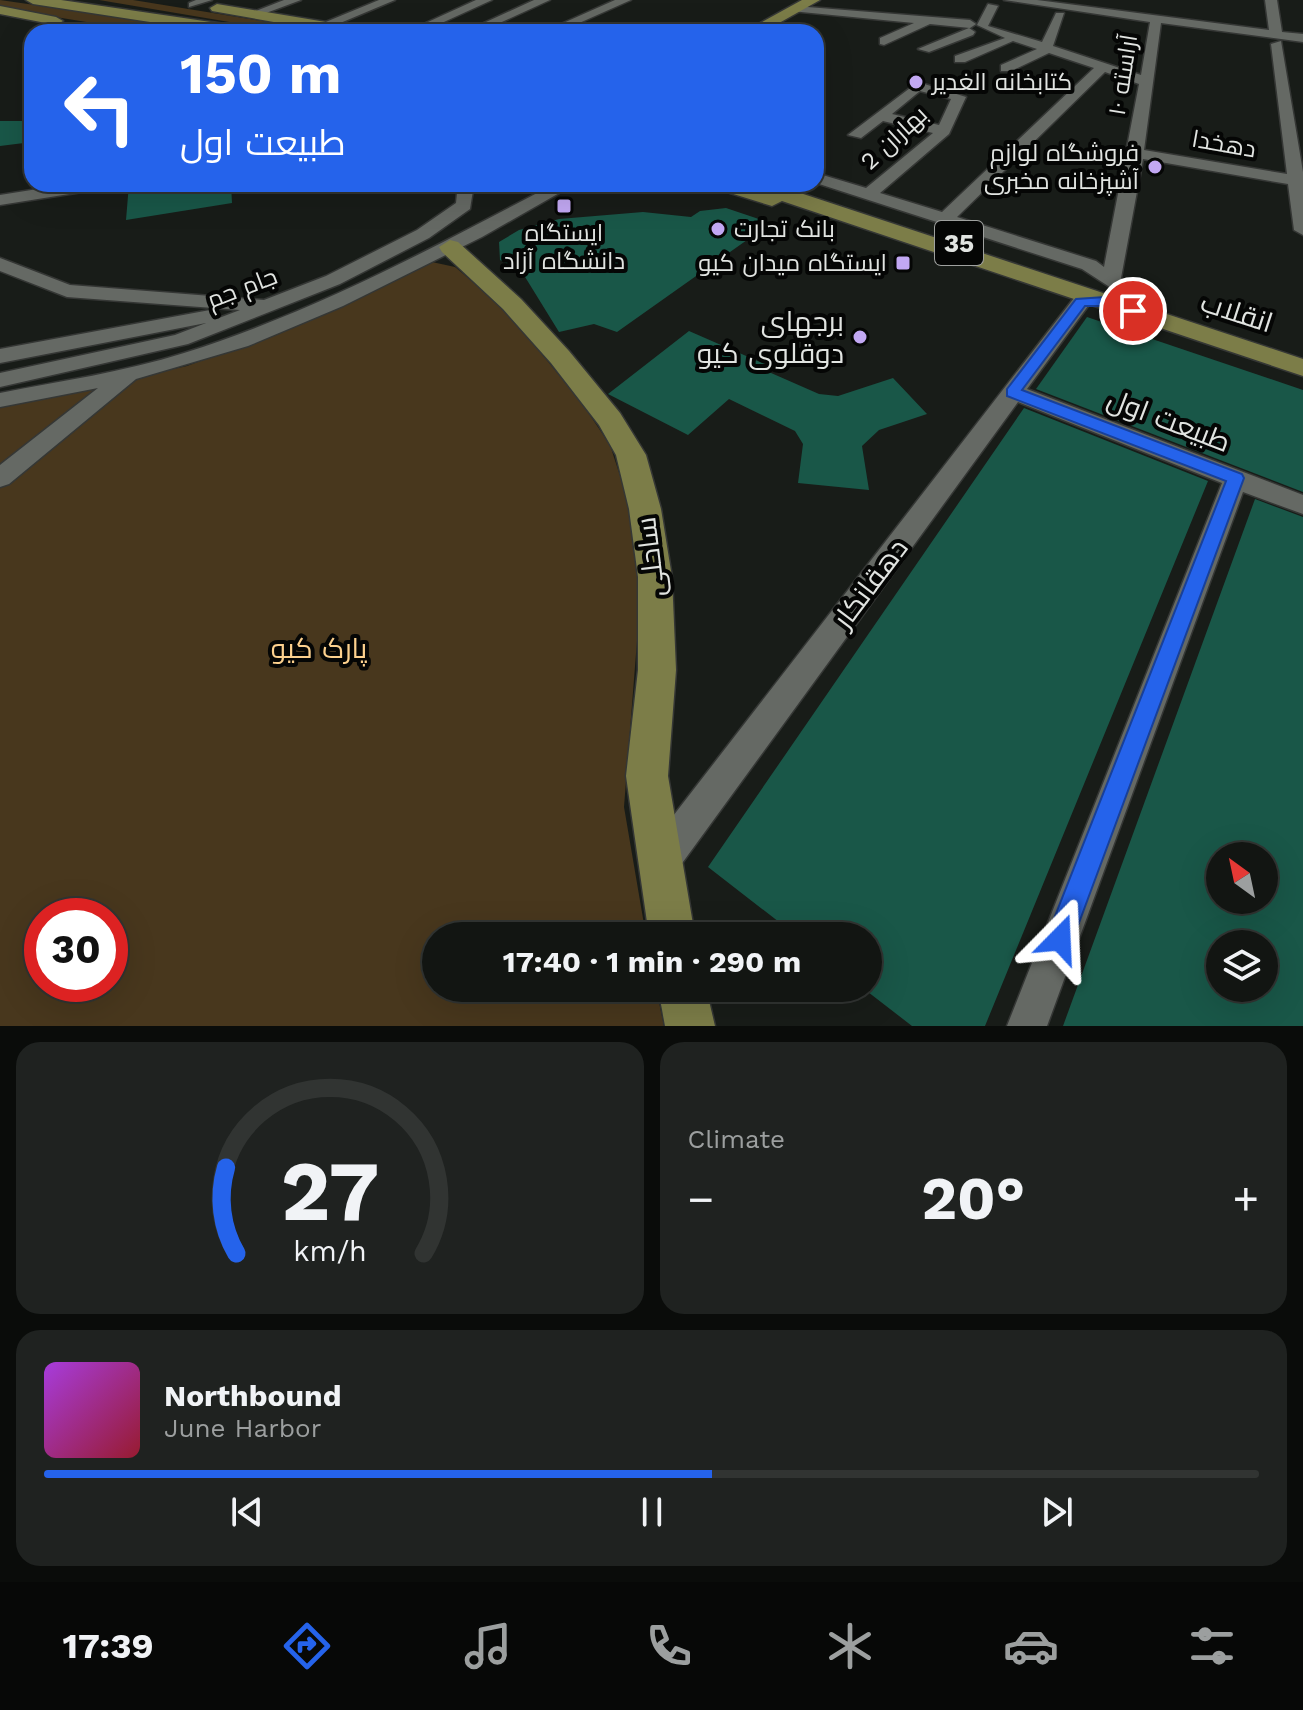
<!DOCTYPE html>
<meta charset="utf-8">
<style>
:root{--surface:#121512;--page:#1f2220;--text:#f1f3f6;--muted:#9c9f9f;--line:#313432;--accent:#2563eb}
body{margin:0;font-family:"Work Sans",Cairo,sans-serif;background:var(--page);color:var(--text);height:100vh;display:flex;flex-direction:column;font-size:30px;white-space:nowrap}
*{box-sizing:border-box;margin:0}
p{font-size:26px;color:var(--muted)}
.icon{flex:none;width:44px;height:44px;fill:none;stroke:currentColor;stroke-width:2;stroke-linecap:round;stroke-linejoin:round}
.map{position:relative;height:1026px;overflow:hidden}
.panel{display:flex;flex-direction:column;gap:16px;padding:16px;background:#0a0c0a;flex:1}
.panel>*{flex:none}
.guide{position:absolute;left:24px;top:24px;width:800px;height:168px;border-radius:24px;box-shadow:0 8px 32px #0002,0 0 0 2px var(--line);background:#2563eb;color:#fff;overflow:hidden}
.needle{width:52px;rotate:327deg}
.tools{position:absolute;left:1206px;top:842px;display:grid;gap:16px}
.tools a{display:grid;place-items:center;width:72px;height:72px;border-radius:50%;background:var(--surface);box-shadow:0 8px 32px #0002,0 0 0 2px var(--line);font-size:40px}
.speed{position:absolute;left:24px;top:898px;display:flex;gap:16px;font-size:40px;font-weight:700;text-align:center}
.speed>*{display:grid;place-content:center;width:104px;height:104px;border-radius:50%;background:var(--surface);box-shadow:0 8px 32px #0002,0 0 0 2px var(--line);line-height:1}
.speed .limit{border:12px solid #d22;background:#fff;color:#111}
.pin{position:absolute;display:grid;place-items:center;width:68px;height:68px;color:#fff;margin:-34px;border:4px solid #fff;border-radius:50%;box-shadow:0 2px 8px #0007}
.me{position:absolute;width:88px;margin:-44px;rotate:21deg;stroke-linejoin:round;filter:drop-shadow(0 0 6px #0008)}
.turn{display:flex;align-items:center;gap:28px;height:168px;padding:0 24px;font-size:36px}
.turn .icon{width:104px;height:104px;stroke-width:2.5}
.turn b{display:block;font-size:56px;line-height:68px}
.big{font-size:60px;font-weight:700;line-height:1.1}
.panel .tile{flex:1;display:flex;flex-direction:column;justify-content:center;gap:12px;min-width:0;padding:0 28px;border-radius:24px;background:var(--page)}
.panel .dial{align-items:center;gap:0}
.dial svg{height:208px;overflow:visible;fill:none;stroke:var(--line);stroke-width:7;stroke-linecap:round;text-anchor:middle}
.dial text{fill:var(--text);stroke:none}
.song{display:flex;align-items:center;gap:24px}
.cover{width:96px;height:96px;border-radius:12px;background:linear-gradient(135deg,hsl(280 70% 55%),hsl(350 70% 35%))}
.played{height:8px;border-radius:4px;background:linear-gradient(90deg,var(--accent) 55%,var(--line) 55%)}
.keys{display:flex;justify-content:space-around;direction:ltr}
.heat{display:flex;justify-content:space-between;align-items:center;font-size:44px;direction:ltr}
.panel .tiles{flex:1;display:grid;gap:16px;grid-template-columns:1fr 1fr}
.tile:last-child{grid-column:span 2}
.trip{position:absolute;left:422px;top:922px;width:460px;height:80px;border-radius:40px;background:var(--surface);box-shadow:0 8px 32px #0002,0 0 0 2px var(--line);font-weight:700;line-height:80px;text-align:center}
.menu{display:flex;height:128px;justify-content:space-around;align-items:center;background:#070807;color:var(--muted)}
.menu .icon{width:56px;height:56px}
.menu .current{color:var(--accent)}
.menu b{font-size:36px;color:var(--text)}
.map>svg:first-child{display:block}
.green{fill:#48371d;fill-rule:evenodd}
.building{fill:#195748;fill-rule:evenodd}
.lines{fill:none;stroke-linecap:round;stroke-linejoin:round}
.minor-casing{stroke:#353735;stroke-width:3}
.major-casing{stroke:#353735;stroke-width:3}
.minor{fill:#656964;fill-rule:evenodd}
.major{fill:#7c7d48;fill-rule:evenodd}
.route{fill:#2563eb;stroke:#184099;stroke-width:2}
.poi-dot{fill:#c2a8f3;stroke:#050605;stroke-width:3}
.labels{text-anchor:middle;stroke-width:8;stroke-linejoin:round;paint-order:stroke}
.far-street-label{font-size:24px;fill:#e1e4e1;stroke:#050605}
.far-poi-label{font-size:24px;fill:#e1e4e1;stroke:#050605;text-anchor:start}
.shield{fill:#050605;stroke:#9fa19f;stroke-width:2}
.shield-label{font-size:26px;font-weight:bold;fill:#e1e4e1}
.street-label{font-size:28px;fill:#e1e4e1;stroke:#050605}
.poi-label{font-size:28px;fill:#e1e4e1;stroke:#050605;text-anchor:end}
.park-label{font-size:28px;fill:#fdd18e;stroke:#050605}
</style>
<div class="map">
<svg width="1303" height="1026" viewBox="0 0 1303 1026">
<rect width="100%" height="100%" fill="#181c18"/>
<g class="green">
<polygon points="0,0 209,30 223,32 148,32 0,8"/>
<polygon points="99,0 133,0 330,32 288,32"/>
<path d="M432,262L455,267L505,309L581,402L610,445L626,494L637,556L638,628L624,807L646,936H436V988H656L664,1026H0V407L187,366L292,327ZM42,916H110V984H42Z"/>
</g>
<g class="building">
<polygon points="0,121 32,121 32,142 0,146"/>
<polygon points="129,184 157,184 158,190 231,184 232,203 126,220"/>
<polygon points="726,208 771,223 617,332 594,324 559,332 522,272 500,260 499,242 519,230 559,219 643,212 691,217 700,211"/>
<polygon points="1087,317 1303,390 1303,492 1036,389"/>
<polygon points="689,331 767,365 762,369 819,394 838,396 893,378 927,414 879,430 862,446 869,490 798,483 803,444 795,431 729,399 688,435 608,394"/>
<polygon points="1024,408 1208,481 985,1026 912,1026 868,992 868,936 797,936 708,867"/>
<path d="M1255,499L1303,517V1026H1063ZM1220,856H1264V900H1220ZM1220,944H1264V988H1220Z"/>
</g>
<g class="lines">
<g class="minor-casing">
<g id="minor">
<polygon points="196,0 212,0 189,7 189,3"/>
<polygon points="284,0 301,0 258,16 248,14"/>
<polygon points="379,0 395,0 326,29 316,26"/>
<polygon points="476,0 492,0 422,32 406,32"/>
<polygon points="534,0 550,0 480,32 464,32"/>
<polygon points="615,0 631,0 559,32 543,32"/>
<path d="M1004,0H1037L1269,30L1265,0H1277L1282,32L1303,34V42L1161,23L1144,150L1287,174L1271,44L1281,41L1303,172V235L1294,230L1288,184L1143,159L1121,278L1149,298L1152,302L1149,306L1142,308L1082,269L816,183V173L866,188L933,133L883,121L861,138L848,135L918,82L966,97L949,134L880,193L942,212L1094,68L1049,53L1011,71H1001V65L1037,49L1013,41L965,62H955V56L1005,38L977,25L988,4L998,6L988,26L1042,42L1056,13H1064L1053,46L1141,75L1150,22ZM1105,72L1139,84L1104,267L1096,261L957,217ZM920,91L951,99L939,125L892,114Z"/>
<polygon points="795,6 970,20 976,24 970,28 930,24 884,45 880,44 880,38 914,23 791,11 791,7"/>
<polygon points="969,28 975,32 973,35 929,52 918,49"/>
<polygon points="69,184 109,184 101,189 0,205 0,195"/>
<polygon points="458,184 474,184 470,209 429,238 340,284 188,344 0,387 0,373 175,335 206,323 0,363 0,349 210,310 217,312 219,318 240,310 67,297 0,271 0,258 70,285 264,300 326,276 417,230 456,203"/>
<path d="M554,184H575L482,237L343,306L248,346L136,379L9,484L0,487V465L98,388L0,407V393C61,381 124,372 184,353C314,312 435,247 554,184Z"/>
<polygon points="1081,296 1091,302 1027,389 1303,495 1303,514 1243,492 1047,1026 1007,1026 1222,483 1018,402 672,877 659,882 646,877 641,864 646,851 1074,298"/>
</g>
</g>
<g class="major-casing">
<g id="major">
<polygon points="26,0 61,0 245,27 253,32 215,32 33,4"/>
<polygon points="802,0 820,0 763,32 744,32"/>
<polygon points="217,4 356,27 364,32 330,32 212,11 210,8"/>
<polygon points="0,6 56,17 63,21 56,25 0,14"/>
<polygon points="556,184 582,184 572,190 559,188"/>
<polygon points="711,184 773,184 1303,359 1303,376 782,201 772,206 714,188"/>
<polygon points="450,240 458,242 521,299 569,351 620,413 646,455 661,509 672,577 676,670 668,776 695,936 649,936 626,776 638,670 638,577 629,509 616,455 599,425 551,363 503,309 442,252 439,247"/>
<polygon points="658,988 706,988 715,1026 665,1026"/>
</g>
</g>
<use href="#minor" class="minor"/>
<use href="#major" class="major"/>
</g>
<polygon class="route" points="1105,297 1140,311 1133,315 1104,306 1085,306 1022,390 1242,474 1244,478 1073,939 1069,949 1060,953 1050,949 1046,939 1226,481 1007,396 1007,389 1076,299"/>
<g class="poi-dot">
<circle cx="916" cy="82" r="8"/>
<circle cx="1155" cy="167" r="8"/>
<rect x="556" y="198" width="16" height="16" rx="4"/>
<circle cx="718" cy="229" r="8"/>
<rect x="895" y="255" width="16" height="16" rx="4"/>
<circle cx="860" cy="337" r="8"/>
</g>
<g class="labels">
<g class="far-street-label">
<text transform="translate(1123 75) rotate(-81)" y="8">آراسته ۱۰</text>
<text transform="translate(894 138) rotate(-43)" y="8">بهاران 2</text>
<text transform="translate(1224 144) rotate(10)" y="8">دهخدا</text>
<text transform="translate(242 288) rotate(-21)" y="8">جام جم</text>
</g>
<g class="far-poi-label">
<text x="932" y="90">کتابخانه الغدیر</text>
<text x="1139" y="161" text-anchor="end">فروشگاه لوازم<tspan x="1139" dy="28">آشپزخانه مخبری</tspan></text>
<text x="734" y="237">بانک تجارت</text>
<text x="564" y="241" text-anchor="middle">ایستگاه<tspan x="564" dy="28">دانشگاه آزاد</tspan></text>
<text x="887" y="271" text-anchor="end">ایستگاه میدان کیو</text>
</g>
<rect class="shield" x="935" y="221" width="48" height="44" rx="6"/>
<g class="shield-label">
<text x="959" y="252">35</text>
</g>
<g class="street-label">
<text transform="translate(1237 312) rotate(18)" y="10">انقلاب</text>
<text transform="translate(1169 420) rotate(21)" y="10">طبیعت اول</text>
<text transform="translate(650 557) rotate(-97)" y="10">ساحلی</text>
<text transform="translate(870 583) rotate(-53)" y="10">دهقانکار</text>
</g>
<g class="poi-label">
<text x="844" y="331">برجهای<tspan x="844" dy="32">دوقلوی کیو</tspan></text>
</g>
<g class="park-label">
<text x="319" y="658">پارک کیو</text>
</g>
</g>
</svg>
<div class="tools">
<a><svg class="needle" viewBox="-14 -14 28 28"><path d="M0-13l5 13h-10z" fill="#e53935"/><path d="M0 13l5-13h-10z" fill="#9c9f9f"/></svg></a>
<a><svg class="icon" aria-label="layers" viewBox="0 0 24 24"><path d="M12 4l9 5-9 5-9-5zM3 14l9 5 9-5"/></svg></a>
</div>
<div class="speed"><div class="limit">30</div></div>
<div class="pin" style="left:1133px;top:311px;background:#d93025"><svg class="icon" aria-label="arrive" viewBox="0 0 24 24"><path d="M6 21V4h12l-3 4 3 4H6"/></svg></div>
<svg class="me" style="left:1060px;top:939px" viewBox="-20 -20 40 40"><path d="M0-17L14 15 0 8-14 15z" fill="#2563eb" stroke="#fff" stroke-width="4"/></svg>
<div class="trip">17:40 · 1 min · 290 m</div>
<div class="guide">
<div class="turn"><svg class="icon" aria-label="left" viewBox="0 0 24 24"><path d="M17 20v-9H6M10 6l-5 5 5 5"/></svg><div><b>150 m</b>طبیعت اول</div></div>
</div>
</div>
<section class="panel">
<div class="tiles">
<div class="tile dial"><svg viewBox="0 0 100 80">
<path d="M14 69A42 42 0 1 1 86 69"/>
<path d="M14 69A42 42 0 0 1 10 36" stroke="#2563eb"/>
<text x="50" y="56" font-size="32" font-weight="700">27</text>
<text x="50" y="72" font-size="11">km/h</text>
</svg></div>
<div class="tile"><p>Climate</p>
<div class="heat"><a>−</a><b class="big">20°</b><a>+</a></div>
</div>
<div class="tile">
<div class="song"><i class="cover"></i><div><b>Northbound</b><p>June Harbor</p></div></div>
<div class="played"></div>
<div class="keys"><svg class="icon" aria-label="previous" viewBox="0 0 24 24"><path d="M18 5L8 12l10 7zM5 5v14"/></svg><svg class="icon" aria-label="pause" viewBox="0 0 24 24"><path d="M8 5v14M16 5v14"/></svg><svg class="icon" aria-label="next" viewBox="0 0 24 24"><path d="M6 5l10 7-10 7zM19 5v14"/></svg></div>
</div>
</div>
</section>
<nav class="menu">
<b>17:39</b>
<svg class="icon current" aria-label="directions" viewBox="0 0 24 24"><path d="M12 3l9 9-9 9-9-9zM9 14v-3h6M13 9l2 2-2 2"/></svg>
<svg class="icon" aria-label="music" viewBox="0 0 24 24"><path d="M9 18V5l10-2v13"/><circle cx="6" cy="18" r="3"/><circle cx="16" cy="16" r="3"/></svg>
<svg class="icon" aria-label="phone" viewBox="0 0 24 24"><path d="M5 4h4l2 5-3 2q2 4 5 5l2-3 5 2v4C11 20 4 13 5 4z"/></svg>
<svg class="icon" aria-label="climate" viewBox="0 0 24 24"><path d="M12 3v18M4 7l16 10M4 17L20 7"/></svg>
<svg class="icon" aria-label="car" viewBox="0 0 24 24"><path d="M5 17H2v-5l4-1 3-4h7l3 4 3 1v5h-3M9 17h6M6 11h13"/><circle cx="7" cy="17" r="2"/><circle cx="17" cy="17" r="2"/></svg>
<svg class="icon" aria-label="filters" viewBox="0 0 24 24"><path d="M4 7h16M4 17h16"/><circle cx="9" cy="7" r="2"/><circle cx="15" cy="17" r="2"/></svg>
</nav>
